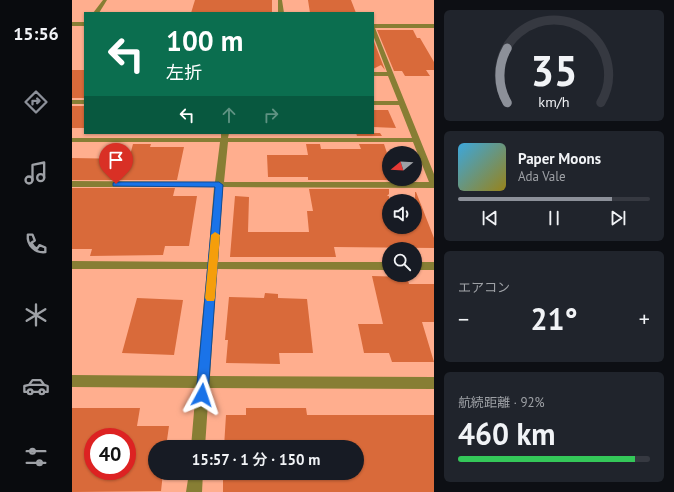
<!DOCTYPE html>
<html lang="ja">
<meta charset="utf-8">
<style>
:root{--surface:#171b24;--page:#20242c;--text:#f1f3f6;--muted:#9ea1a6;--line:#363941;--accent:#8c9099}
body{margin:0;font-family:"PT Sans","Noto Sans JP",sans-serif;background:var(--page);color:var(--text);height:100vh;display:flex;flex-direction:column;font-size:15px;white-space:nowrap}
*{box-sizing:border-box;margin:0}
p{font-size:13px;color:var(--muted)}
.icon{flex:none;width:22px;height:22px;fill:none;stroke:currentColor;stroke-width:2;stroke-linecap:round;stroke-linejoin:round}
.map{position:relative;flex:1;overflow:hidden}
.details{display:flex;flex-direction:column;gap:10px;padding:10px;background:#0d0f14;width:240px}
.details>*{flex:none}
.guide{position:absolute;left:12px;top:12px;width:290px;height:122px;border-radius:0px;box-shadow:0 1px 3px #0004;background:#0b6e4f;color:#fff;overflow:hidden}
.needle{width:26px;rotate:252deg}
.fabs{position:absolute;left:310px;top:146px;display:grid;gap:8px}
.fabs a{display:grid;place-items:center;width:40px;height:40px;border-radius:50%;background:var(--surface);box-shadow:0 1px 3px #0004;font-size:20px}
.speed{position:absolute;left:12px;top:428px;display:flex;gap:8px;font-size:20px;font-weight:700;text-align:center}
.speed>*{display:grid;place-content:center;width:52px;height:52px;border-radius:50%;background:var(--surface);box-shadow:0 1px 3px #0004;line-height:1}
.speed .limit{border:6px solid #d22;background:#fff;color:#111}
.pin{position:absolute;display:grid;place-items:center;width:34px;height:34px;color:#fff;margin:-41px -17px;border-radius:50% 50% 50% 0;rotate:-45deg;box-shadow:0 0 4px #0007}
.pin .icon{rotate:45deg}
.me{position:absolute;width:44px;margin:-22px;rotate:5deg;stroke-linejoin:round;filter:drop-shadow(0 0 3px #0008)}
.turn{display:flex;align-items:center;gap:14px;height:84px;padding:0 16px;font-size:18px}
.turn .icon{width:52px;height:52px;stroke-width:2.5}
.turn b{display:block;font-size:28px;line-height:34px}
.lanes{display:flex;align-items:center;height:38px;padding:0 16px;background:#0003;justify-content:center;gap:20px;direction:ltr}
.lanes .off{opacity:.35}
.big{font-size:30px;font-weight:600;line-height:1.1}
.details .tile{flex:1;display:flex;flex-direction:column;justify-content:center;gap:6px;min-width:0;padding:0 14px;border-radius:6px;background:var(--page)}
.details .dial{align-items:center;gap:0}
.dial svg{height:104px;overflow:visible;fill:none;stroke:var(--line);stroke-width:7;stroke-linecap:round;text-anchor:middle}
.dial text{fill:var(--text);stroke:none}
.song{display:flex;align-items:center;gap:12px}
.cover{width:48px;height:48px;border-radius:6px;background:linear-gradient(135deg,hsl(200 70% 55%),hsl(50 70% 35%))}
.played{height:4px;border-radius:2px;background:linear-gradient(90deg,var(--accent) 80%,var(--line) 80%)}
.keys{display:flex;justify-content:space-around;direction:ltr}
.heat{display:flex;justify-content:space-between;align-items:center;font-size:22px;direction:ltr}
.charge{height:6px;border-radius:3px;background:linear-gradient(90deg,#34c759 92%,var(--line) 0)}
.trip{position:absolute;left:76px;top:440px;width:216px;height:40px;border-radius:20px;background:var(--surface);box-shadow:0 1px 3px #0004;font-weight:600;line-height:40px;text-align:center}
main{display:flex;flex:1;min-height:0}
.menu{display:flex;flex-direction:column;width:72px;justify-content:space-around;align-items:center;background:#090b0e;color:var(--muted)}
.menu .icon{width:28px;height:28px}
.menu .on{color:var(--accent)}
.menu b{font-size:18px;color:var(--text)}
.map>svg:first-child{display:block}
.building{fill:#d96a3a;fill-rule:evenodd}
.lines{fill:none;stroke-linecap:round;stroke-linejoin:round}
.minor{fill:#877e34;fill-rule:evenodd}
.route{fill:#1a73e8;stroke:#114b97}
.slow{fill:#f59e0b}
</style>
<main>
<nav class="menu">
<b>15:56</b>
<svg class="icon on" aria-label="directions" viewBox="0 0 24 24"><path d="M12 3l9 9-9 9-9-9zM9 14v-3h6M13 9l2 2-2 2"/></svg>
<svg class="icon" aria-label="music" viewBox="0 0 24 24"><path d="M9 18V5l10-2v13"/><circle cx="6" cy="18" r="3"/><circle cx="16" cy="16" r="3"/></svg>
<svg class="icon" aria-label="phone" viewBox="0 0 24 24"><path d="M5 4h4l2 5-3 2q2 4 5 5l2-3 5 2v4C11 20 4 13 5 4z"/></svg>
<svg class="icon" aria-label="climate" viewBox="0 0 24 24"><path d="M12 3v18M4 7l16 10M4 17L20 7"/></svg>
<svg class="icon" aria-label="car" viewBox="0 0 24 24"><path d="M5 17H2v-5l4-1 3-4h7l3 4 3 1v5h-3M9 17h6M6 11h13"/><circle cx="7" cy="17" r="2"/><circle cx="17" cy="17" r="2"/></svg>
<svg class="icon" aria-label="filters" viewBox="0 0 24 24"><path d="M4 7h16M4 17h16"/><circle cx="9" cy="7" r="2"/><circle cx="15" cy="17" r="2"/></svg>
</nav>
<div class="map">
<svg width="362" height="492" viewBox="0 0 362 492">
<rect width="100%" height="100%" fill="#ffae8e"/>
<g class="building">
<polygon points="123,0 200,0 200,13 119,13"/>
<polygon points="236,0 279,0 284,13 238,13"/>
<polygon points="305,30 341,30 345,38 348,38 362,62 362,70 354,70 358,76 333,76 330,71 322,71"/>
<polygon points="301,39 313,70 309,65 301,69"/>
<rect x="0" y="70" width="13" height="28"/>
<rect x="0" y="106" width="13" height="22"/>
<polygon points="301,110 316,110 324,128 301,127"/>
<polygon points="284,133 308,133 310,136 285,136"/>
<polygon points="61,144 79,144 78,147 112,147 105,180 0,180 0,158 57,159"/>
<polygon points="234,144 248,144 249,149 289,149 287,144 312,144 317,159 317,180 236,180 236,177 196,177 195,155 236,155"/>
<polygon points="0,188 103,188 101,196 125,196 117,246 93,246 91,255 18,256 20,249 0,249"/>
<polygon points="237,189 317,189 317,194 315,196 317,196 317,227 343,227 343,192 344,192 362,238 362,248 262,247 264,257 158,257 163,196 177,197 176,232 237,232 235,211 241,211"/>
<polygon points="300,276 335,277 337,284 362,284 362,322 350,322 362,362 320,362 317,353 292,353 286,324 311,324"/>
<polygon points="193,293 206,294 206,298 235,299 241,353 207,353 208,364 154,363 156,340 153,340 157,297 192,298"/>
<polygon points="65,298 111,300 102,355 50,353"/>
<path d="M0,408H68L65,426H97L94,447H83V473H91L89,491L0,492ZM21,437H55V471H21Z"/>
<polygon points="174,408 234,408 235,415 362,415 362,492 151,492 151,473 285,473 285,447 152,447 154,415 174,415"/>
</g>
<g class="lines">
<g class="minor">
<polygon points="31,0 35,0 27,13 21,13"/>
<polygon points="206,0 210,0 212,13 206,13"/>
<rect x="0" y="22" width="13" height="4"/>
<path d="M301,24H362V28H303L362,174V188L151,187L146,262H317V270L145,269L138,376L362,377V389L137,388L133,447H119L124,388L0,387V375L125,376L135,269H0V261L136,262L142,187H0V181L143,182L148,142H0V138H149V133H157L156,138H340L327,105H301V101H326L316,76H301V72H315L301,35ZM156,142H341L357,182H152Z"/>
<rect x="0" y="100" width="13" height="4"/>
<rect x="343" y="262" width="19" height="8"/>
<polygon points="117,473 131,473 130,492 114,492"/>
</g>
</g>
<polygon class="route" points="44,182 147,182 151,185 136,395 135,399 130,401 126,399 124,395 143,187 41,186 41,183"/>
<polygon class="slow" points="143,232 148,235 143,298 142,301 135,301 133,298 139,235"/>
</svg>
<div class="fabs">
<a><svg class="needle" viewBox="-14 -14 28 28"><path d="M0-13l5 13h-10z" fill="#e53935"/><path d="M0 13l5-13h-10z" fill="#9ea1a6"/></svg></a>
<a><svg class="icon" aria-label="sound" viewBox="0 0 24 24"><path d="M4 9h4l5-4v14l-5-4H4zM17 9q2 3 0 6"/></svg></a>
<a><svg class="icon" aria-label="search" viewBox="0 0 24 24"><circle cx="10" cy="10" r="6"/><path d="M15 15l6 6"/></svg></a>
</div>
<div class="speed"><div class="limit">40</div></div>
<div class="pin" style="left:44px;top:184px;background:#d93025"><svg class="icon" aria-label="arrive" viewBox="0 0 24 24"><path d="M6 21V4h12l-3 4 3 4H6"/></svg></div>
<svg class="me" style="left:130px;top:395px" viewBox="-20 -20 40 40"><path d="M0-17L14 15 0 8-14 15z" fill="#1a73e8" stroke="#fff" stroke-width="4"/></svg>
<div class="trip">15:57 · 1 分 · 150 m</div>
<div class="guide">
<div class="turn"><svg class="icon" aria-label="left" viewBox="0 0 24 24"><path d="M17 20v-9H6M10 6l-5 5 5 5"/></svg><div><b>100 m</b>左折</div></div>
<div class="lanes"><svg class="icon" aria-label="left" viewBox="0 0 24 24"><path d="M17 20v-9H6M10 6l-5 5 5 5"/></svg><svg class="icon off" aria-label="ahead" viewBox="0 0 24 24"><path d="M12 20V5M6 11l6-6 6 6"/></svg><svg class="icon off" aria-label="right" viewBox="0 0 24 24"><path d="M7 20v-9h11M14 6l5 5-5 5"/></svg></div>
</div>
</div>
<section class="details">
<div class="tile dial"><svg viewBox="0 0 100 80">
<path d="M14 69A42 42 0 1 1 86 69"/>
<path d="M14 69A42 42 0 0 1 14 27" stroke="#8c9099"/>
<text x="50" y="56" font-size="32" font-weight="700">35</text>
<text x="50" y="72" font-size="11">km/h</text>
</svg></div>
<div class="tile">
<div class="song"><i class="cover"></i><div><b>Paper Moons</b><p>Ada Vale</p></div></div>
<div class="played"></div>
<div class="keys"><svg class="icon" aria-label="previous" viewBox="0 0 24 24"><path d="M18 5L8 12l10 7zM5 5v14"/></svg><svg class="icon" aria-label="pause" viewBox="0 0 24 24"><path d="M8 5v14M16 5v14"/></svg><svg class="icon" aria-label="next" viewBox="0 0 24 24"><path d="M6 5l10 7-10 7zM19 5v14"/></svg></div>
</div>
<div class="tile"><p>エアコン</p>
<div class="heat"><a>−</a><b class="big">21°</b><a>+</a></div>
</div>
<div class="tile"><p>航続距離 · 92%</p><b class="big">460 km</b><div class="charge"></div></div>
</section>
</main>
